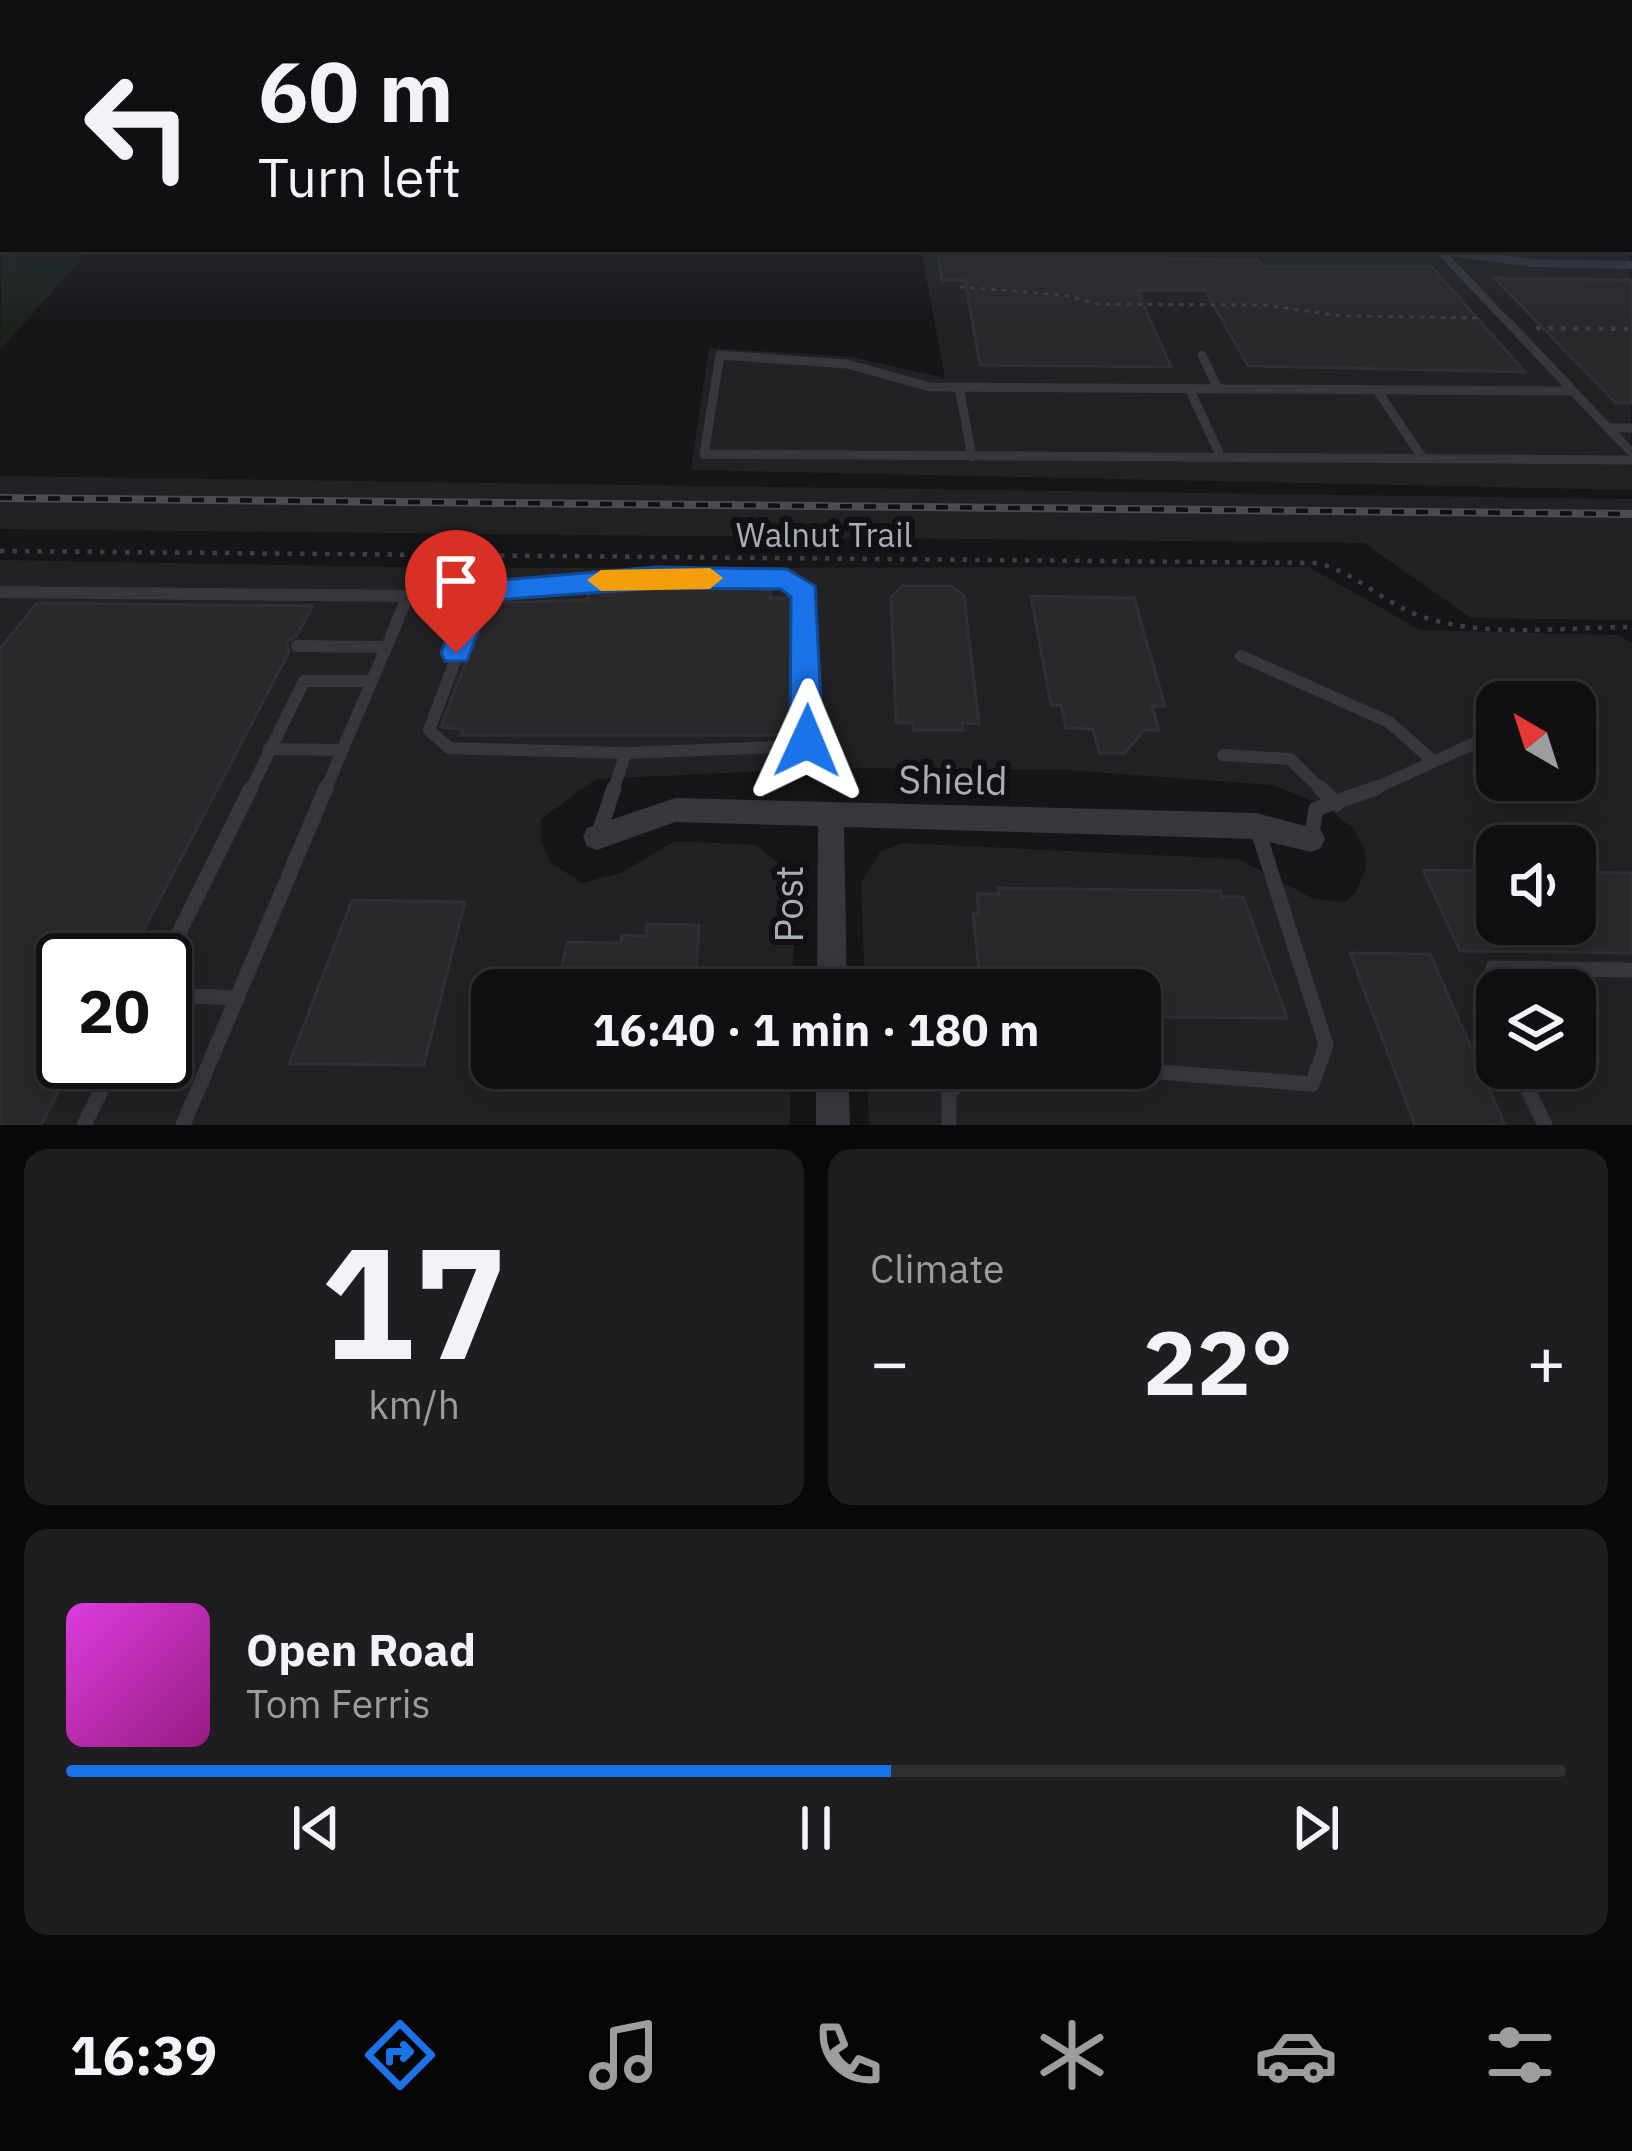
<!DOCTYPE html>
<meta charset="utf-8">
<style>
:root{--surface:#101012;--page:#1e1e20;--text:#f1f3f6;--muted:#9c9d9f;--line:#303032;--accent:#1a73e8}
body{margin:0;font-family:"IBM Plex Sans",sans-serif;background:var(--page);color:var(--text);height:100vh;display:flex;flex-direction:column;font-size:45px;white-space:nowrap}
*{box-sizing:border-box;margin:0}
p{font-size:39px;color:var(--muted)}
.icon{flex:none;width:66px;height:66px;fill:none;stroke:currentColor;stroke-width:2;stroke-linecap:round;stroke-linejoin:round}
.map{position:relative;height:1125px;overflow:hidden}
.details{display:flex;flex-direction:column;gap:24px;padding:24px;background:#09090a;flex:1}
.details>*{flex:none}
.top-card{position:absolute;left:0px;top:0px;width:1632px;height:252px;box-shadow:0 6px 30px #0003,0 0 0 3px var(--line);background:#101012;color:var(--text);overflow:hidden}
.needle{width:78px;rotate:321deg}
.buttons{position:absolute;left:1476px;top:681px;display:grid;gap:24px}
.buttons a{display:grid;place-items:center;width:120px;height:120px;border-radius:24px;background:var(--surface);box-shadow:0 6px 30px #0003,0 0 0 3px var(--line);font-size:60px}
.speed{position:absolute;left:36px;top:933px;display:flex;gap:24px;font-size:60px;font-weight:700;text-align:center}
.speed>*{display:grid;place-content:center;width:156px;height:156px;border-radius:50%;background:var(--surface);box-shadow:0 6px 30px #0003,0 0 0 3px var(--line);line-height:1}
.speed .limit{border:6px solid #111;border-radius:18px;background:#fff;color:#111}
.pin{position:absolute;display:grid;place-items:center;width:102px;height:102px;color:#fff;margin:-123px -51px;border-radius:50% 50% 50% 0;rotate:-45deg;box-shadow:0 0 12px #0007}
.pin .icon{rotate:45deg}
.me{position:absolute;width:132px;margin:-66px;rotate:1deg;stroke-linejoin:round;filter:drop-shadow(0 0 9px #0008)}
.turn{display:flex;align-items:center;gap:42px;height:252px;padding:0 60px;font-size:54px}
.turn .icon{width:156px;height:156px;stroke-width:2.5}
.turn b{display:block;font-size:84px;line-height:102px}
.big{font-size:90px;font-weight:800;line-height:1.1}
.details .tile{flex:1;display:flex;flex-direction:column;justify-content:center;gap:18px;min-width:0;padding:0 42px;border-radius:24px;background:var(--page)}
.details .dial{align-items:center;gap:0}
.dial b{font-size:156px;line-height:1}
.song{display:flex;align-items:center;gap:36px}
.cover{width:144px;height:144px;border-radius:18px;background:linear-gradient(135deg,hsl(300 70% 55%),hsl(310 70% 35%))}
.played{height:12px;border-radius:6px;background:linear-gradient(90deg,var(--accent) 55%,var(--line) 55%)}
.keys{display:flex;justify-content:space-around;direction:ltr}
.heat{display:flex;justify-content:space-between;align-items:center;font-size:66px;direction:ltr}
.details .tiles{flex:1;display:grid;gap:24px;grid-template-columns:1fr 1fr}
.tile:last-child{grid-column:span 2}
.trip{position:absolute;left:471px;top:969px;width:690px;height:120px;border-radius:24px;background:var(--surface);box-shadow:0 6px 30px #0003,0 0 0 3px var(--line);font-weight:800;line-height:120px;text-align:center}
.tabs{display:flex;height:192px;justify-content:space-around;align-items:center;background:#060607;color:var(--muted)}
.tabs .icon{width:84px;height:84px}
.tabs .current{color:var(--accent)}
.tabs b{font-size:54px;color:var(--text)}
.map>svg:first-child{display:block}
.built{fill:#222225;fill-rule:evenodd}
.green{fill:#1c231d}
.building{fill:#29292c;stroke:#303034;stroke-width:3}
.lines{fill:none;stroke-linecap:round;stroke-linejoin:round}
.path-far1{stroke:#3d3f44;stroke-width:3;stroke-dasharray:4.5 6;stroke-linecap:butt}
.path{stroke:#3d3f44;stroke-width:4.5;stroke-dasharray:4.5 8;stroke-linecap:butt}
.lane-far3{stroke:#37383d;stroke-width:8}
.lane-far2{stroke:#37383d;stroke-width:9}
.lane-far1{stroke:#37383d;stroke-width:12}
.lane{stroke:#37383d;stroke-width:15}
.street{fill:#37383d;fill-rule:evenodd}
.secondary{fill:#45474d;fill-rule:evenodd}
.highway{fill:#63666e;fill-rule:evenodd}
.rail-casing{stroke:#4a4c52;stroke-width:8}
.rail{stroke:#111113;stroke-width:4.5;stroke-dasharray:12;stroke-linecap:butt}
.route{fill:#1a73e8;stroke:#114b97;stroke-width:3}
.slow{fill:#f59e0b}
.labels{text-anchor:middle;stroke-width:12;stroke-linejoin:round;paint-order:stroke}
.street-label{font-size:33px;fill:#a8adb8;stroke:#111113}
.near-street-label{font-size:39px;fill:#a8adb8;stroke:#111113}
</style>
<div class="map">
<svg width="1632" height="1125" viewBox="0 0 1632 1125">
<rect width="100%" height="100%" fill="#161618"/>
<g class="built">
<polygon points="1629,213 1632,490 691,470 709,348 852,357 945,378 921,249 1629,249"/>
<polygon points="0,476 1632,499 1632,620 1471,618 1364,543 0,529"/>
<path d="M0,560L450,568L1309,567L1420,630L1617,635L1632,643V1125H869L867,1068H1140V990H865L861,882L881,851L903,843L1238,859L1314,899L1345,902L1356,892L1366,867L1365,850L1353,828L1325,806L1273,785L1066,770L831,768L596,779L541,819V841L550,862L582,883L621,873L675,841L756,845L777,862L795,892L793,990H492V1068H791L790,1125H0ZM1497,702H1575V780H1497ZM1497,846H1575V924H1497ZM63,960H165V1062H63ZM1497,990H1575V1068H1497Z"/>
</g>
<polygon class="green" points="3,166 3,249 90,249 0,350"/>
<g class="building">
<polygon points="937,249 1079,249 1081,254 1167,255 1170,259 1258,260 1262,266 1431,266 1525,372 1248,366 1205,290 1137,290 1171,367 980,365 965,280 942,280"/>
<polygon points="1494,278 1632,280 1632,403 1616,403"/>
<polygon points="903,586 951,586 964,596 979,724 962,723 963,730 914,730 913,723 896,723 891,597"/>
<polygon points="656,589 771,589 770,598 795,598 790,735 461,735 463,730 441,727 488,603 587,600 588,594"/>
<polygon points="1031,596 1134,598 1165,706 1152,706 1159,730 1144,730 1125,753 1099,753 1093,729 1066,728 1061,705 1051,705"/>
<polygon points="37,603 313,606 297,635 287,642 289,652 128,960 63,960 63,1062 74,1062 41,1125 0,1125 0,649"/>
<polygon points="1423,870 1497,871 1497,924 1575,924 1575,872 1632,873 1632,953 1460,951"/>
<polygon points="998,888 1220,891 1222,897 1243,897 1287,1018 1140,1017 1140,990 981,990 973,914 979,914 977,894 999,894"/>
<polygon points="352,900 465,902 424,1065 289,1064"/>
<polygon points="647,924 699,925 695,990 557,990 567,942 620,943 622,935 646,936"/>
<polygon points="1350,953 1430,954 1505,1125 1415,1125"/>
</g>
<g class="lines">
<polyline class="path-far1" points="960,287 1064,295 1098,304 1264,305 1342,316 1483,318"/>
<g class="path">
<polyline points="1536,328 1632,329"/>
<path d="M0,551L1317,563C1358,573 1386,606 1426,618C1491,638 1564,627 1632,627"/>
</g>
<g class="lane-far3">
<polyline points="1284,249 1440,251 1534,263 1632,265"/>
<polyline points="1441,252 1511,326"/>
</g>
<g class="lane-far2">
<polyline points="1509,323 1608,428"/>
<polyline points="1202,355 1218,389"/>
<polyline points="959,387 972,457"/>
<polyline points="1189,388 1220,455"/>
<polyline points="1377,390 1422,457"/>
<polyline points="1573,391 930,387 847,364 720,355 704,454 1632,460"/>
<polyline points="1632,428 1608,428 1632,453"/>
</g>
<g class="lane-far1">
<polygon points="656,578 787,579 805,593 807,741 800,746 626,753 449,748 429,730 481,593"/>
<polyline points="0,592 408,596 325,791"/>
<polyline points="297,646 386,647"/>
<polyline points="1241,656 1389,722 1432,760"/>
<polyline points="269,749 342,750"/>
<polyline points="1223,755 1290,759 1323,791"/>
<polyline points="250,791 304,681 372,681"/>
<polyline points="613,791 626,753"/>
<polyline points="1369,791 1497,733"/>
</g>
<g class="lane">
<polyline points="1320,788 1337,804"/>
<polyline points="598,835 614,788"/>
<polyline points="1311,839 1316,809 1376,788"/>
<polyline points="165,961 251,788"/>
<polyline points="165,995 237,998"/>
<polyline points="1497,1028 1486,1007 1493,968 1632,970"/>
<polyline points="1108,1068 1312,1084 1326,1045 1258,831"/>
<polyline points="1517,1068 1545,1125"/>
<polyline points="84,1125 115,1062"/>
<polyline points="183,1125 326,788"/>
<polyline points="949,1125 949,1092 981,1068"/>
</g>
<g class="street">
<polygon points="675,798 1256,813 1321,830 1325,839 1321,848 1311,852 1256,839 844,827 847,990 817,990 818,826 675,822 597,850 587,846 583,837 587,828"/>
<polygon points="816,1068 848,1068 850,1125 816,1125"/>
</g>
<polygon class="secondary" points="1629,197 1632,198 1632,210 1629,209"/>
<rect class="highway" x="1629" y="166" width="3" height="11"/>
<g class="rail-casing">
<polyline id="rail" points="0,498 1632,514"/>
</g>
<use href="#rail" class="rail"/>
</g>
<linearGradient id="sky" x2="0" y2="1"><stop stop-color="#0c0c0d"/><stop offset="0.51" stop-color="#363c48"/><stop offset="1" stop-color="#363c48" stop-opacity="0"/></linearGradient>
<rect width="1632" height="324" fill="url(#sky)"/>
<polygon class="route" points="656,567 787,569 815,586 823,741 818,751 795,751 790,741 791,597 781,589 656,588 495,600 488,605 467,661 445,661 441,653 462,599 479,582"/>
<polygon class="slow" points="710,568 723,578 710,589 601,591 587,580 601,570"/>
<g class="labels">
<g class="street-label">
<text x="824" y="547">Walnut Trail</text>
</g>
<g class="near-street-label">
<text transform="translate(953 780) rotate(1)" y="14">Shield</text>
<text transform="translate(789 904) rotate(-90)" y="14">Post</text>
</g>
</g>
</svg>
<div class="buttons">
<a><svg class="needle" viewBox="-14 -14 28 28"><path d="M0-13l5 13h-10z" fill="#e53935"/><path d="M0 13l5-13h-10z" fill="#9c9d9f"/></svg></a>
<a><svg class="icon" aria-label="sound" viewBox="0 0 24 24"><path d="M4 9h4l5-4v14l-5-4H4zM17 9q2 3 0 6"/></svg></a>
<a><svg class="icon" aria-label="layers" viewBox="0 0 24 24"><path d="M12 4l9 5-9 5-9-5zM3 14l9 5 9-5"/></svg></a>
</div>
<div class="speed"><div class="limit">20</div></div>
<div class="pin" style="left:456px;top:653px;background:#d93025"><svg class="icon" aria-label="arrive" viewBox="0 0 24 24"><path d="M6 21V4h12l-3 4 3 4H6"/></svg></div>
<svg class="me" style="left:807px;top:741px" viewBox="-20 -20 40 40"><path d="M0-17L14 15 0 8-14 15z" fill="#1a73e8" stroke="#fff" stroke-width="4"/></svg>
<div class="trip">16:40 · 1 min · 180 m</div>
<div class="top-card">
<div class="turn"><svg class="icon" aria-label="left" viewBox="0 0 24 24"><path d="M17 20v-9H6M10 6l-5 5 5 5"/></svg><div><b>60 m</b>Turn left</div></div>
</div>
</div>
<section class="details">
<div class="tiles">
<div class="tile dial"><b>17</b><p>km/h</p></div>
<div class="tile"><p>Climate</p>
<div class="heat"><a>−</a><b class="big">22°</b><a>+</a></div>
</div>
<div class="tile">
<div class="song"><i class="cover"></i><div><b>Open Road</b><p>Tom Ferris</p></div></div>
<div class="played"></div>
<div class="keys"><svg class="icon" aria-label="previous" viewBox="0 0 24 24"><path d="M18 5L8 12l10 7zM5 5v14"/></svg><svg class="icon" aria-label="pause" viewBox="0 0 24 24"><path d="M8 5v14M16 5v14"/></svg><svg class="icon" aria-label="next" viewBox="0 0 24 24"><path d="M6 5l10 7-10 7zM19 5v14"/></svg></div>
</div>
</div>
</section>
<nav class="tabs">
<b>16:39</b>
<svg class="icon current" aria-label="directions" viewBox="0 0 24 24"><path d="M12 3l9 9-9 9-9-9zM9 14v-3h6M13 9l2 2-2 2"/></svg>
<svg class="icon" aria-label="music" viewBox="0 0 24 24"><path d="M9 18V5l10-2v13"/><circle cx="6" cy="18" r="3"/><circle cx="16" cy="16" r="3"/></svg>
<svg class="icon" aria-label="phone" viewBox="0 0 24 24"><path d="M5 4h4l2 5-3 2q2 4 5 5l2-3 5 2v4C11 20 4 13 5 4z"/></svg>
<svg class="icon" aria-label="climate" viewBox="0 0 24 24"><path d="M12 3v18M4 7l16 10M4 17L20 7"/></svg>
<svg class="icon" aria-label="car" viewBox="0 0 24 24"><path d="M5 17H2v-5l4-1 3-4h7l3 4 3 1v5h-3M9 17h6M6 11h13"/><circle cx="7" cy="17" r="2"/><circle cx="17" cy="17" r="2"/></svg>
<svg class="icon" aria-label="filters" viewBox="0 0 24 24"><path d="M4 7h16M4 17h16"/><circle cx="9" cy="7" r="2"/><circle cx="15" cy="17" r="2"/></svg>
</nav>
